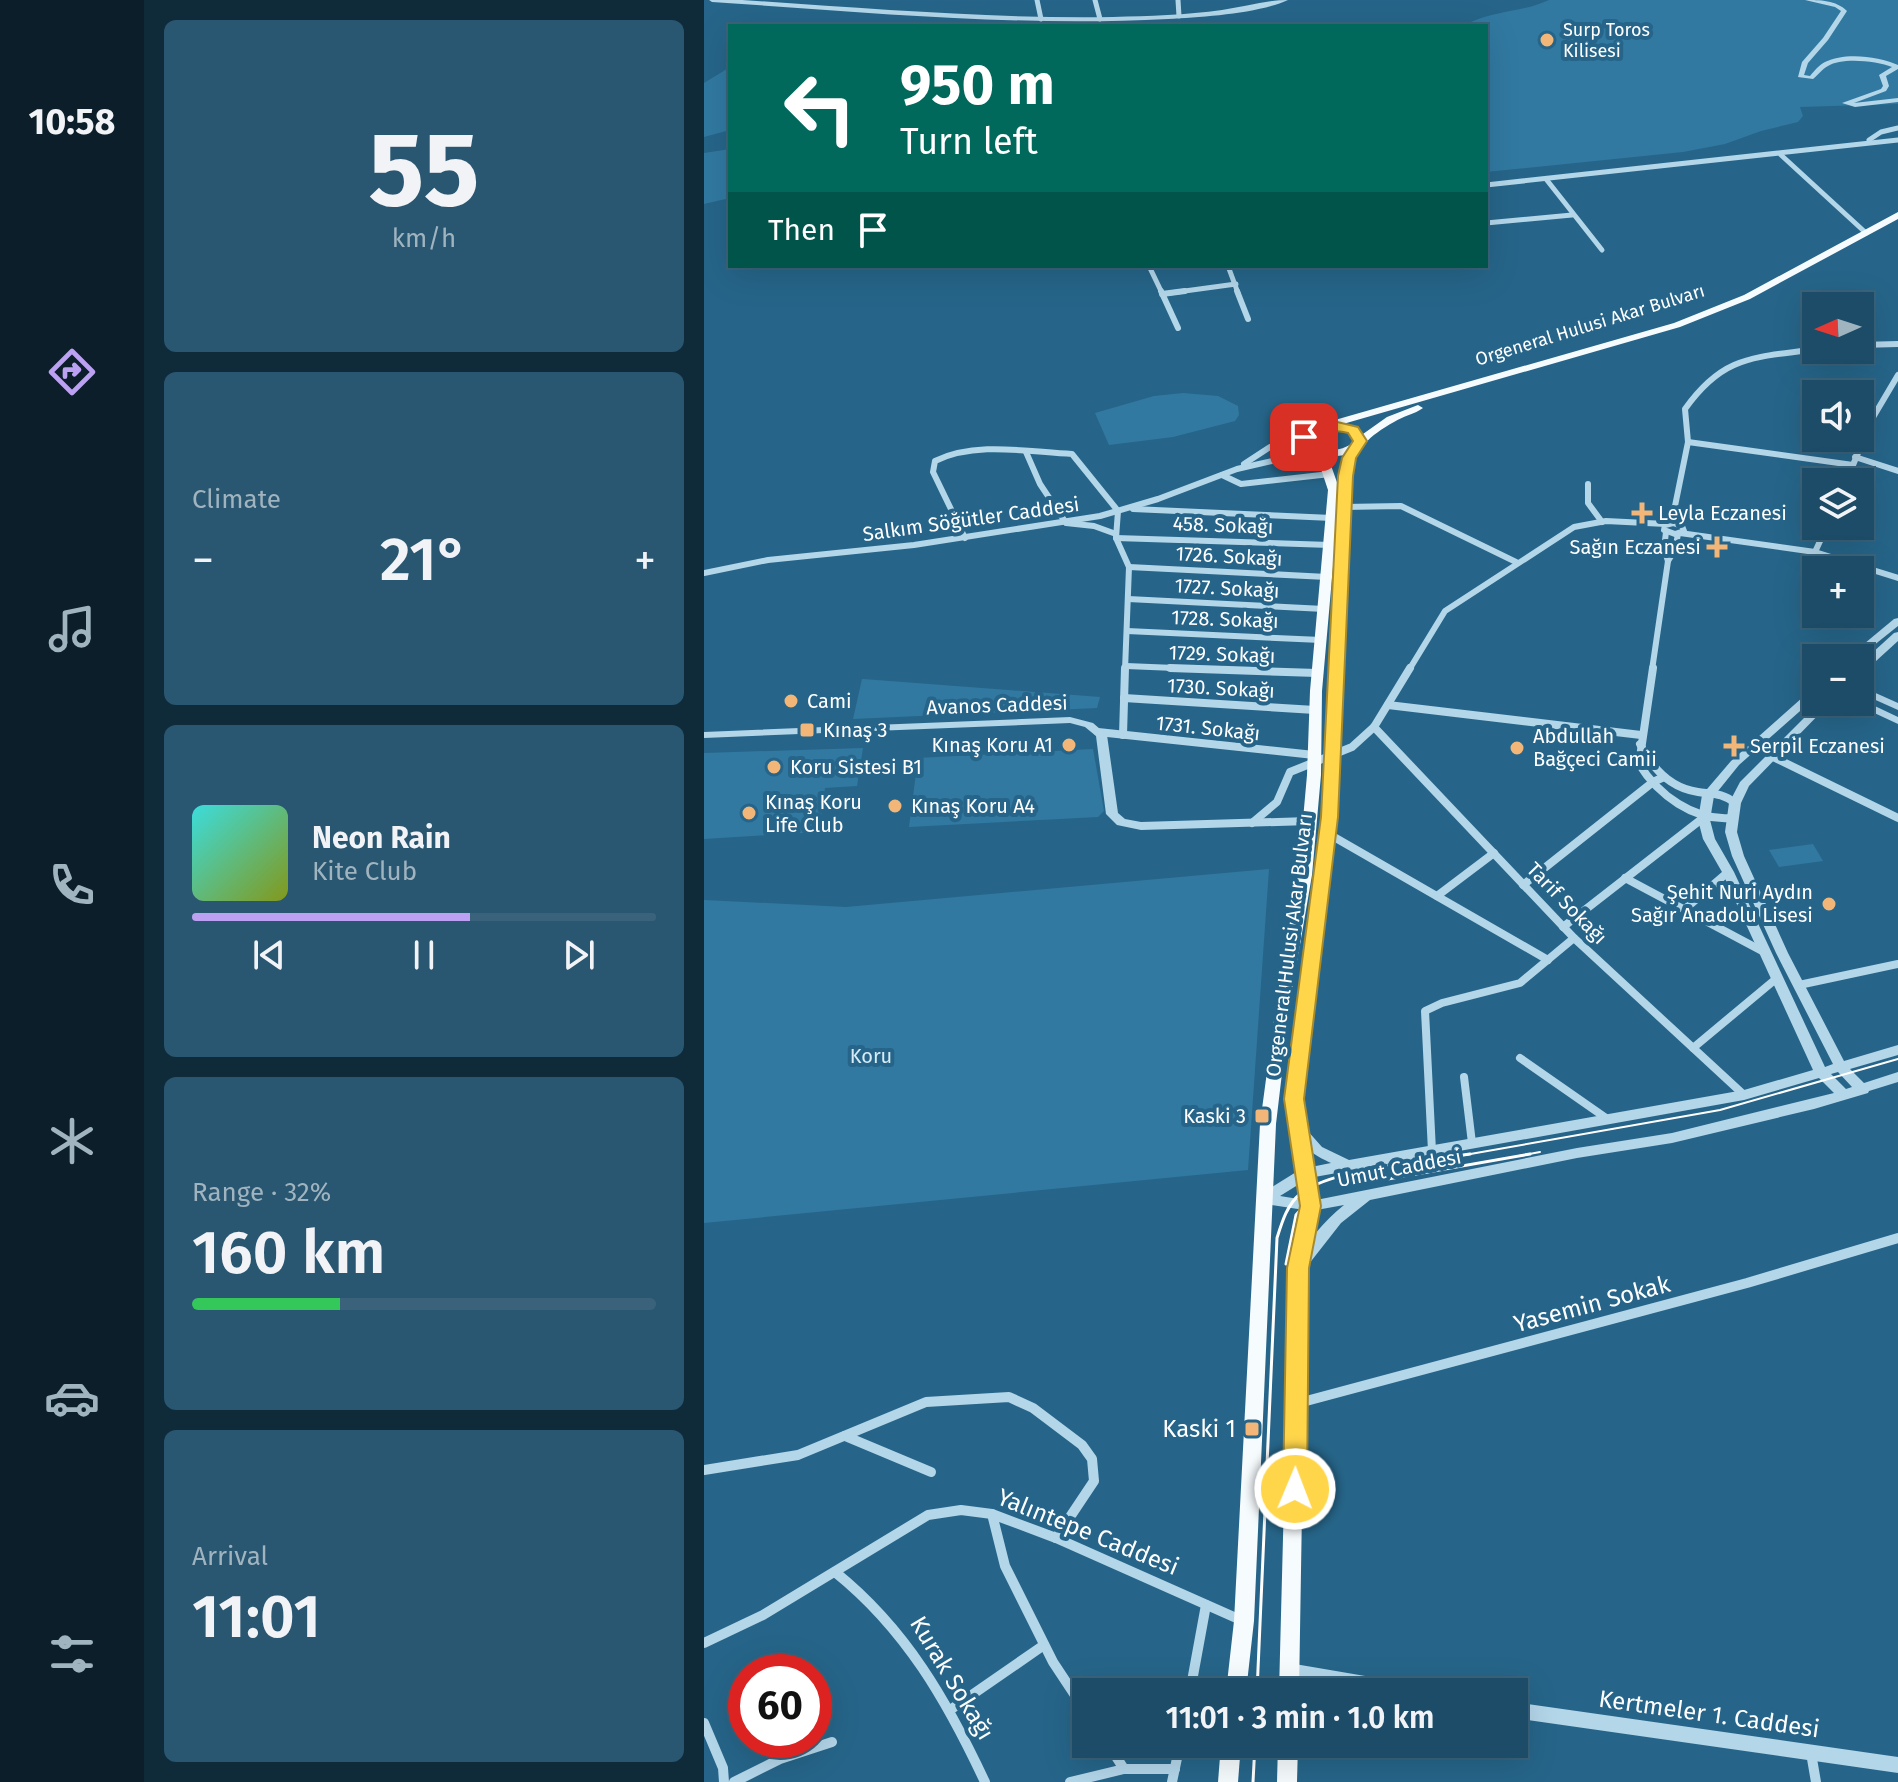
<!DOCTYPE html>
<meta charset="utf-8">
<style>
:root{--surface:#1c4c67;--page:#295670;--text:#f1f3f6;--muted:#a0b4c0;--line:#3a637b;--accent:#bca0f2}
body{margin:0;font-family:"Fira Sans",sans-serif;background:var(--page);color:var(--text);height:100vh;display:flex;flex-direction:column;font-size:30px;white-space:nowrap}
*{box-sizing:border-box;margin:0}
p{font-size:26px;color:var(--muted)}
.icon{flex:none;width:44px;height:44px;fill:none;stroke:currentColor;stroke-width:2;stroke-linecap:round;stroke-linejoin:round}
.map{position:relative;flex:1;overflow:hidden}
.drawer{display:flex;flex-direction:column;gap:20px;padding:20px;background:#0f2a39;width:560px}
.drawer>*{flex:none}
.guide{position:absolute;left:24px;top:24px;width:760px;height:244px;border-radius:0px;box-shadow:0 8px 32px #0002,0 0 0 2px var(--line);background:#00695c;color:#fff;overflow:hidden}
.needle{width:52px;rotate:267deg}
.fabs{position:absolute;left:1098px;top:292px;display:grid;gap:16px}
.fabs a{display:grid;place-items:center;width:72px;height:72px;border-radius:0px;background:var(--surface);box-shadow:0 8px 32px #0002,0 0 0 2px var(--line);font-size:40px}
.speed{position:absolute;left:24px;top:1654px;display:flex;gap:16px;font-size:40px;font-weight:700;text-align:center}
.speed>*{display:grid;place-content:center;width:104px;height:104px;border-radius:50%;background:var(--surface);box-shadow:0 8px 32px #0002,0 0 0 2px var(--line);line-height:1}
.speed .limit{border:12px solid #d22;background:#fff;color:#111}
.pin{position:absolute;display:grid;place-items:center;width:68px;height:68px;color:#fff;margin:-34px;border-radius:16px;box-shadow:0 4px 12px #0006}
.me{position:absolute;width:88px;margin:-44px;rotate:1deg;stroke-linejoin:round;filter:drop-shadow(0 0 6px #0008)}
.turn{display:flex;align-items:center;gap:28px;height:168px;padding:0 40px;font-size:36px}
.turn .icon{width:104px;height:104px;stroke-width:2.5}
.turn b{display:block;font-size:56px;line-height:68px}
.then{display:flex;align-items:center;height:76px;padding:0 40px;background:#0003;gap:16px;font-size:30px}
.big{font-size:60px;font-weight:600;line-height:1.1}
.drawer .tile{flex:1;display:flex;flex-direction:column;justify-content:center;gap:12px;min-width:0;padding:0 28px;border-radius:12px;background:var(--page)}
.drawer .dial{align-items:center;gap:0}
.dial b{font-size:104px;line-height:1}
.song{display:flex;align-items:center;gap:24px}
.cover{width:96px;height:96px;border-radius:12px;background:linear-gradient(135deg,hsl(180 70% 55%),hsl(70 70% 35%))}
.played{height:8px;border-radius:4px;background:linear-gradient(90deg,var(--accent) 60%,var(--line) 60%)}
.keys{display:flex;justify-content:space-around;direction:ltr}
.heat{display:flex;justify-content:space-between;align-items:center;font-size:44px;direction:ltr}
.charge{height:12px;border-radius:6px;background:linear-gradient(90deg,#34c759 32%,var(--line) 0)}
.trip{position:absolute;left:368px;top:1678px;width:456px;height:80px;border-radius:0px;background:var(--surface);box-shadow:0 8px 32px #0002,0 0 0 2px var(--line);font-weight:600;line-height:80px;text-align:center}
main{display:flex;flex:1;min-height:0}
.menu{display:flex;flex-direction:column;width:144px;justify-content:space-around;align-items:center;background:#0b1e29;color:var(--muted)}
.menu .icon{width:56px;height:56px}
.menu .selected{color:var(--accent)}
.menu b{font-size:36px;color:var(--text)}
.map>svg:first-child{display:block}
.green{fill:#3179a1}
.lines{fill:none;stroke-linecap:round;stroke-linejoin:round}
.minor-far3{stroke:#b3d6e9;stroke-width:5}
.minor-far2{stroke:#b3d6e9;stroke-width:6}
.minor-far1{stroke:#b3d6e9;stroke-width:8}
.minor{stroke:#b3d6e9;stroke-width:10}
.tertiary{fill:#b3d6e9;fill-rule:evenodd}
.primary{fill:#f6fbfe;fill-rule:evenodd}
.tram-far1{stroke:#fff;stroke-width:2}
.tram{stroke:#fff;stroke-width:3}
.route{fill:#ffd54a;stroke:#a68a30;stroke-width:2}
.poi-dot{fill:#f2b778;stroke:#266589;stroke-width:3}
.labels{text-anchor:middle;stroke-width:8;stroke-linejoin:round;paint-order:stroke}
.far-poi-label{font-size:18px;fill:#fff;stroke:#266589;text-anchor:start}
.far-street-label{font-size:18px;fill:#fff;stroke:#266589}
.poi-label{font-size:20px;fill:#fff;stroke:#266589;text-anchor:start}
.street-label{font-size:20px;fill:#fff;stroke:#266589}
.park-label{font-size:20px;fill:#d7ecf7;stroke:#266589}
.near-street-label{font-size:24px;fill:#fff;stroke:#266589}
.near-poi-label{font-size:24px;fill:#fff;stroke:#266589;text-anchor:end}
</style>
<main>
<nav class="menu">
<b>10:58</b>
<svg class="icon selected" aria-label="directions" viewBox="0 0 24 24"><path d="M12 3l9 9-9 9-9-9zM9 14v-3h6M13 9l2 2-2 2"/></svg>
<svg class="icon" aria-label="music" viewBox="0 0 24 24"><path d="M9 18V5l10-2v13"/><circle cx="6" cy="18" r="3"/><circle cx="16" cy="16" r="3"/></svg>
<svg class="icon" aria-label="phone" viewBox="0 0 24 24"><path d="M5 4h4l2 5-3 2q2 4 5 5l2-3 5 2v4C11 20 4 13 5 4z"/></svg>
<svg class="icon" aria-label="climate" viewBox="0 0 24 24"><path d="M12 3v18M4 7l16 10M4 17L20 7"/></svg>
<svg class="icon" aria-label="car" viewBox="0 0 24 24"><path d="M5 17H2v-5l4-1 3-4h7l3 4 3 1v5h-3M9 17h6M6 11h13"/><circle cx="7" cy="17" r="2"/><circle cx="17" cy="17" r="2"/></svg>
<svg class="icon" aria-label="filters" viewBox="0 0 24 24"><path d="M4 7h16M4 17h16"/><circle cx="9" cy="7" r="2"/><circle cx="15" cy="17" r="2"/></svg>
</nav>
<section class="drawer">
<div class="tile dial"><b>55</b><p>km/h</p></div>
<div class="tile"><p>Climate</p>
<div class="heat"><a>−</a><b class="big">21°</b><a>+</a></div>
</div>
<div class="tile">
<div class="song"><i class="cover"></i><div><b>Neon Rain</b><p>Kite Club</p></div></div>
<div class="played"></div>
<div class="keys"><svg class="icon" aria-label="previous" viewBox="0 0 24 24"><path d="M18 5L8 12l10 7zM5 5v14"/></svg><svg class="icon" aria-label="pause" viewBox="0 0 24 24"><path d="M8 5v14M16 5v14"/></svg><svg class="icon" aria-label="next" viewBox="0 0 24 24"><path d="M6 5l10 7-10 7zM19 5v14"/></svg></div>
</div>
<div class="tile"><p>Range · 32%</p><b class="big">160 km</b><div class="charge"></div></div>
<div class="tile"><p>Arrival</p><b class="big">11:01</b></div>
</section>
<div class="map">
<svg width="1194" height="1782" viewBox="0 0 1194 1782">
<rect width="100%" height="100%" fill="#266589"/>
<g class="green">
<path d="M845,0H1194V104L1096,107L1099,116L1094,122L1057,131L1021,144L979,152L782,172V26H760C785,10 818,13 845,0Z"/>
<polygon points="26,67 26,130 0,137 0,83"/>
<polygon points="26,149 26,198 0,204 0,153"/>
<polygon points="479,393 514,396 534,406 535,415 531,421 469,437 405,445 391,413 450,396"/>
<polygon points="158,679 159,679 396,697 393,708 149,719"/>
<polygon points="159,748 153,786 121,788 115,832 0,839 0,753"/>
<polygon points="389,749 400,811 394,817 205,827 214,758"/>
<polygon points="1109,844 1119,861 1075,867 1065,850"/>
<polygon points="565,869 544,1170 0,1223 0,900 142,907"/>
</g>
<g class="lines">
<g class="minor-far3">
<polyline points="333,0 337,19"/>
<polyline points="391,0 396,19"/>
<polyline points="474,0 475,16"/>
<polyline points="1165,140 1177,132 1194,128"/>
<polyline points="1077,155 1162,233"/>
<polyline points="842,179 898,250"/>
<polyline points="782,185 1194,140"/>
<polyline points="782,223 868,215"/>
<polyline points="445,266 458,293"/>
<polyline points="524,266 534,293"/>
<polyline points="466,293 532,284"/>
</g>
<g class="minor-far2">
<polyline points="457,291 474,328"/>
<polyline points="533,291 544,319"/>
<polyline points="458,294 481,291"/>
<polyline points="1156,345 1194,344"/>
<polyline points="984,442 1149,465"/>
<polyline points="322,452 336,484 362,523 390,526 412,534"/>
<polyline points="1151,457 1194,471"/>
<polyline points="540,464 566,447 603,433"/>
<polyline points="518,475 537,484 626,474"/>
<polyline points="1142,482 1168,419 1194,375"/>
<polyline points="884,484 884,503 898,522"/>
<polyline points="640,507 697,506 812,562"/>
<polyline points="429,509 628,518"/>
<polygon points="969,523 978,526 980,531 971,534 960,530 961,525"/>
<path d="M964,524L966,512L971,506L984,442L981,409C1020,354 1051,358 1112,349"/>
<polyline points="976,533 1111,552 1194,578"/>
<path d="M261,538L229,472L231,461C272,441 324,452 368,454L414,511L412,538L425,567L421,670"/>
<polyline points="412,538 626,545"/>
<polyline points="1111,552 1123,526"/>
<polyline points="964,561 971,550 974,534"/>
<polyline points="425,567 623,577"/>
<polyline points="0,573 64,560 210,545 396,516 454,499 533,469 612,451"/>
<polyline points="424,599 620,609"/>
<polyline points="423,631 617,640"/>
<polyline points="422,666 520,670"/>
<polyline points="705,670 741,611 870,527 902,521 962,524"/>
<polyline points="948,670 964,561 960,549 962,532"/>
</g>
<g class="minor-far1">
<polyline points="466,668 613,673"/>
<path d="M949,668L935,764C954,795 990,821 1027,818"/>
<polyline points="420,698 611,710"/>
<polyline points="684,705 937,735"/>
<polyline points="670,727 870,938 1040,1095"/>
<polyline points="394,732 610,755"/>
<polyline points="419,735 421,668"/>
<path d="M936,744C948,768 966,788 994,792C1009,794 1019,793 1031,803"/>
<polyline points="1067,756 1194,818"/>
<polyline points="548,823 573,802 586,772 648,747 670,727 706,668"/>
<polyline points="623,833 844,960"/>
<polyline points="921,878 1060,952"/>
<polyline points="819,885 949,782 960,777"/>
<polyline points="733,896 790,853"/>
<polyline points="981,909 1024,872"/>
<polyline points="859,927 999,818"/>
<polyline points="1095,985 1194,964"/>
<polyline points="989,1048 1073,978"/>
<polyline points="816,1058 902,1118"/>
<polyline points="760,1077 768,1143"/>
<polyline points="728,1151 721,1011 738,1003 816,983 870,938"/>
</g>
<g class="minor">
<polyline points="591,1404 1043,1283 1194,1238"/>
<polyline points="141,1436 227,1472"/>
<polyline points="0,1470 94,1455 222,1402 305,1397 329,1408 378,1445 388,1459 390,1481 352,1538"/>
<polyline points="288,1514 301,1566 349,1662 382,1712"/>
<path d="M131,1572C202,1629 243,1701 281,1782"/>
<polyline points="0,1643 59,1615 224,1515 257,1510 288,1514 352,1538 539,1621"/>
<polyline points="486,1692 502,1605"/>
<polyline points="246,1710 340,1645"/>
<polyline points="0,1723 19,1768 20,1782"/>
<polyline points="404,1744 420,1769"/>
<polyline points="1107,1753 1112,1782"/>
<polyline points="30,1782 76,1759 128,1742"/>
<polyline points="366,1782 420,1769 471,1769"/>
<polyline points="468,1782 476,1744"/>
</g>
<g class="tertiary">
<path d="M5,0H38C161,8 285,19 409,17C445,16 482,15 518,10C540,7 562,0 584,0C553,14 499,17 464,19C312,27 160,12 8,2Z"/>
<path d="M1101,0C1116,0 1132,0 1143,11L1124,40L1104,63L1100,75L1106,76C1110,71 1115,65 1121,62C1140,52 1175,56 1194,65V69L1182,76L1185,86L1182,91L1150,103L1194,98V102L1151,107L1138,103L1177,89L1179,86L1175,75L1188,67C1173,61 1138,57 1124,66C1118,69 1114,75 1109,79L1094,77L1098,62L1119,38L1137,11L1131,7Z"/>
<polygon points="1194,618 1194,626 1154,658 1143,658 1190,619"/>
<polygon points="1194,632 1194,641 1160,672 1156,673 1156,664 1190,633"/>
<polygon points="1156,686 1194,703 1194,710 1156,693"/>
<path d="M1112,688V697L1035,765L1010,796L1006,820L1011,839L1030,872L1121,1067L1129,1064L1072,953L1028,856L1021,832L1025,803L1036,782L1116,702H1127L1045,786L1037,803L1033,832L1040,856L1084,953L1140,1061L1194,1045V1055L1146,1069L1160,1083L1194,1072V1082L1165,1091L1164,1093L1110,1109L968,1143L873,1158L666,1200L637,1223L601,1269L596,1271L591,1269L589,1265C602,1243 620,1221 640,1205L607,1211L555,1203L553,1199L555,1195L597,1169L627,1163C610,1155 601,1149 590,1133L592,1129H602L618,1147L645,1160L1040,1090L1109,1070L1018,872L999,839L994,820L998,795L1027,761L1108,689ZM1134,1072L1148,1087L1142,1089L1127,1074ZM1115,1078L1130,1093L968,1133L873,1148L607,1201L576,1196L605,1178L1040,1100Z"/>
<polygon points="1156,699 1194,717 1194,724 1151,704 1150,702 1156,702"/>
<polygon points="366,717 389,723 403,735 414,813 421,819 437,822 605,817 611,821 605,825 437,830 413,825 402,814 392,736 381,727 366,723 0,738 0,732"/>
<polygon points="585,1663 708,1684 714,1686 717,1692 662,1692 585,1679 579,1677 577,1671 579,1665"/>
<polygon points="810,1702 1194,1757 1194,1773 810,1718"/>
</g>
<g class="primary">
<path d="M1194,212V219L1046,299L976,327L639,424L653,428L659,434L683,417L714,405L719,408C711,414 699,416 690,422C665,436 652,448 646,476L632,817L598,1099L615,1206L602,1268L595,1692H575L586,1268L599,1206L582,1099L618,817L634,510L618,691L617,775L608,875L587,997L572,1124L550,1621L542,1692H522L530,1621L556,1124L573,997L594,875L603,775L606,691L624,490L612,454L596,444L595,437L603,428L970,323L1040,295ZM629,428L645,432L651,438L649,443C634,453 619,452 605,441V438L611,432ZM642,455L636,476L635,488L624,457Z"/>
<polygon points="517,1744 537,1744 534,1782 514,1782"/>
<polygon points="574,1744 594,1744 593,1782 573,1782"/>
</g>
<g class="tram-far1">
<polyline points="755,1156 1016,1110 1194,1059"/>
<polyline points="815,1156 836,1152"/>
</g>
<g class="tram">
<polyline points="678,1180 826,1154"/>
<polyline points="582,1264 592,1215 606,1199"/>
<path d="M553,1692L573,1238C578,1222 583,1205 596,1194C626,1169 724,1161 766,1154"/>
<polyline points="549,1782 551,1744"/>
</g>
</g>
<path class="route" d="M629,421L654,427L663,441L652,458L649,476L634,817L600,1099L617,1206L605,1268L603,1489L600,1497L591,1500L583,1497L579,1489L583,1268L596,1206L580,1099L617,817L634,476L638,458L649,441L644,433C620,428 619,433 600,442L593,437L602,427Z"/>
<g class="poi-dot">
<circle cx="843" cy="40" r="8"/>
<path d="M934 501h8v8h8v8h-8v8h-8v-8h-8v-8h8z"/>
<path d="M1009 535h8v8h8v8h-8v8h-8v-8h-8v-8h8z"/>
<circle cx="87" cy="701" r="8"/>
<rect x="95" y="722" width="16" height="16" rx="4"/>
<circle cx="365" cy="745" r="8"/>
<path d="M1026 734h8v8h8v8h-8v8h-8v-8h-8v-8h8z"/>
<circle cx="813" cy="748" r="8"/>
<circle cx="70" cy="767" r="8"/>
<circle cx="191" cy="806" r="8"/>
<circle cx="45" cy="813" r="8"/>
<circle cx="1125" cy="904" r="8"/>
<rect x="550" y="1108" width="16" height="16" rx="4"/>
<rect x="540" y="1421" width="16" height="16" rx="4"/>
</g>
<g class="labels">
<g class="far-poi-label">
<text x="859" y="36">Surp Toros<tspan x="859" dy="21">Kilisesi</tspan></text>
</g>
<g class="far-street-label">
<text transform="translate(886 325) rotate(-17)" y="6">Orgeneral Hulusi Akar Bulvarı</text>
</g>
<g class="poi-label">
<text x="954" y="520">Leyla Eczanesi</text>
<text x="997" y="554" text-anchor="end">Sağın Eczanesi</text>
<text x="103" y="708">Cami</text>
<text x="119" y="737">Kınaş 3</text>
<text x="829" y="743">Abdullah<tspan x="829" dy="23">Bağçeci Camii</tspan></text>
<text x="349" y="752" text-anchor="end">Kınaş Koru A1</text>
<text x="1046" y="753">Serpil Eczanesi</text>
<text x="86" y="774">Koru Sistesi B1</text>
<text x="61" y="809">Kınaş Koru<tspan x="61" dy="23">Life Club</tspan></text>
<text x="207" y="813">Kınaş Koru A4</text>
<text x="1109" y="899" text-anchor="end">Şehit Nuri Aydın<tspan x="1109" dy="23">Sağır Anadolu Lisesi</tspan></text>
<text x="542" y="1123" text-anchor="end">Kaski 3</text>
</g>
<g class="street-label">
<text transform="translate(267 519) rotate(-8)" y="7">Salkım Söğütler Caddesi</text>
<text transform="translate(519 525) rotate(2)" y="7">458. Sokağı</text>
<text transform="translate(525 556) rotate(3)" y="7">1726. Sokağı</text>
<text transform="translate(523 588) rotate(3)" y="7">1727. Sokağı</text>
<text transform="translate(521 619) rotate(2)" y="7">1728. Sokağı</text>
<text transform="translate(518 654) rotate(2)" y="7">1729. Sokağı</text>
<text transform="translate(517 688) rotate(3)" y="7">1730. Sokağı</text>
<text transform="translate(293 705) rotate(-2)" y="7">Avanos Caddesi</text>
<text transform="translate(504 728) rotate(6)" y="7">1731. Sokağı</text>
<text transform="translate(863 903) rotate(46)" y="7">Tarif Sokağı</text>
<text transform="translate(585 945) rotate(-83)" y="7">Orgeneral Hulusi Akar Bulvarı</text>
<text transform="translate(695 1168) rotate(-11)" y="7">Umut Caddesi</text>
</g>
<g class="park-label">
<text x="167" y="1063">Koru</text>
</g>
<g class="near-street-label">
<text transform="translate(888 1304) rotate(-15)" y="8">Yasemin Sokak</text>
<text transform="translate(384 1532) rotate(22)" y="8">Yalıntepe Caddesi</text>
<text transform="translate(248 1678) rotate(59)" y="8">Kurak Sokağı</text>
<text transform="translate(1005 1714) rotate(8)" y="8">Kertmeler 1. Caddesi</text>
</g>
<g class="near-poi-label">
<text x="532" y="1437">Kaski 1</text>
</g>
</g>
</svg>
<div class="fabs">
<a><svg class="needle" viewBox="-14 -14 28 28"><path d="M0-13l5 13h-10z" fill="#e53935"/><path d="M0 13l5-13h-10z" fill="#a0b4c0"/></svg></a>
<a><svg class="icon" aria-label="sound" viewBox="0 0 24 24"><path d="M4 9h4l5-4v14l-5-4H4zM17 9q2 3 0 6"/></svg></a>
<a><svg class="icon" aria-label="layers" viewBox="0 0 24 24"><path d="M12 4l9 5-9 5-9-5zM3 14l9 5 9-5"/></svg></a>
<a>+</a>
<a>−</a>
</div>
<div class="speed"><div class="limit">60</div></div>
<div class="pin" style="left:600px;top:437px;background:#d93025"><svg class="icon" aria-label="arrive" viewBox="0 0 24 24"><path d="M6 21V4h12l-3 4 3 4H6"/></svg></div>
<svg class="me" style="left:591px;top:1489px" viewBox="-20 -20 40 40"><circle r="17" fill="#ffd54a" stroke="#fff" stroke-width="3"/><path d="M0-11L8 9 0 5-8 9z" fill="#fff"/></svg>
<div class="trip">11:01 · 3 min · 1.0 km</div>
<div class="guide">
<div class="turn"><svg class="icon" aria-label="left" viewBox="0 0 24 24"><path d="M17 20v-9H6M10 6l-5 5 5 5"/></svg><div><b>950 m</b>Turn left</div></div>
<div class="then">Then<svg class="icon" aria-label="arrive" viewBox="0 0 24 24"><path d="M6 21V4h12l-3 4 3 4H6"/></svg></div>
</div>
</div>
</main>
